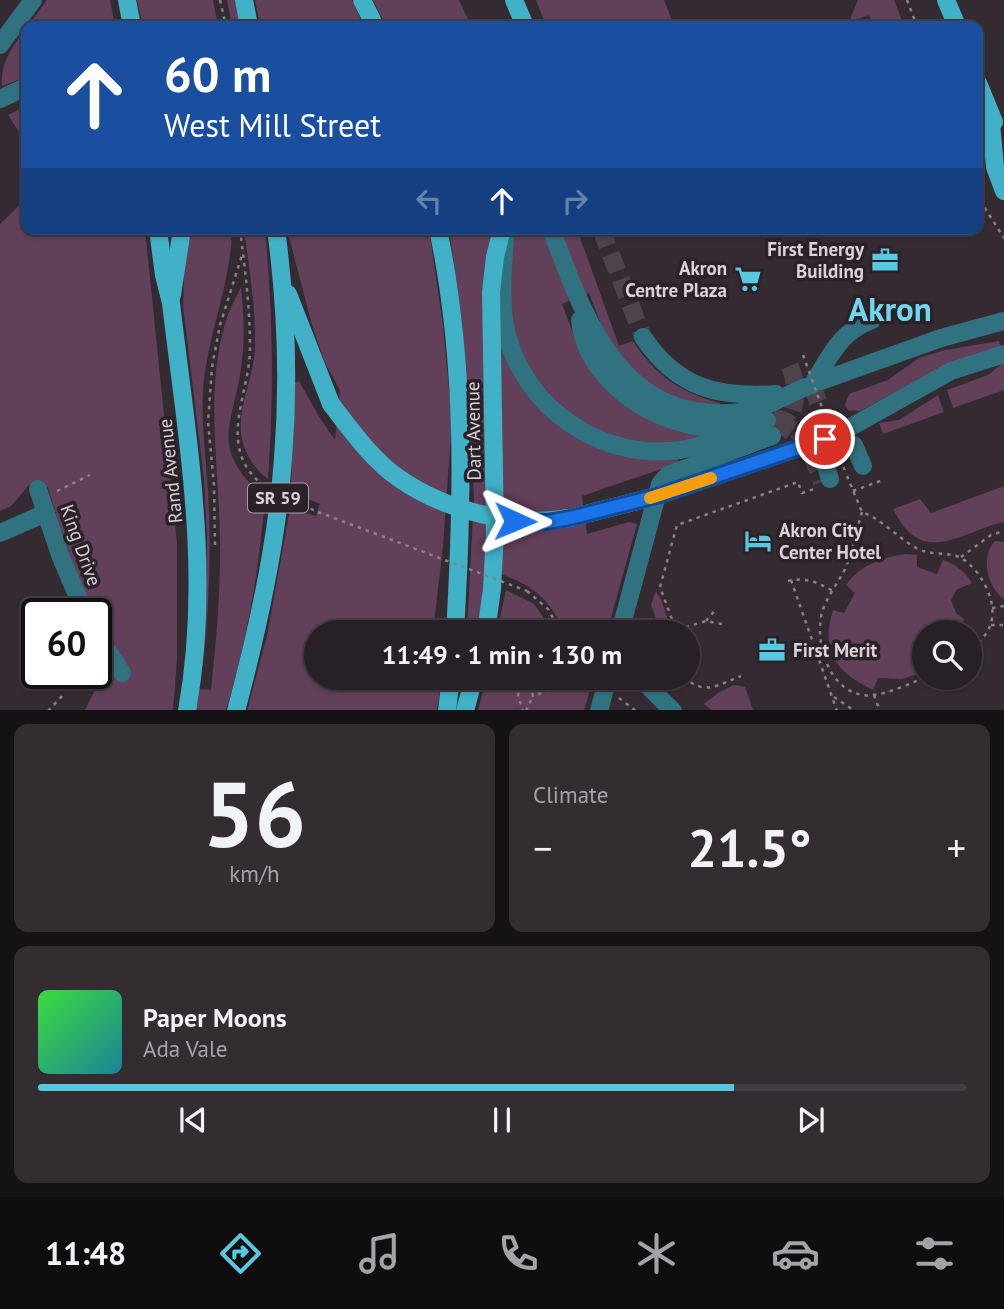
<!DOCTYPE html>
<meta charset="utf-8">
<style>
:root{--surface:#272026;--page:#332d32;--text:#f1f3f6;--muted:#a4a3a7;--line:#433e43;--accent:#56c9e1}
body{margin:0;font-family:"PT Sans",sans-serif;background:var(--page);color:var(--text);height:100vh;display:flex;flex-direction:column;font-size:26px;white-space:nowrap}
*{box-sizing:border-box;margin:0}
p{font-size:23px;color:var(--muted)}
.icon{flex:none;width:38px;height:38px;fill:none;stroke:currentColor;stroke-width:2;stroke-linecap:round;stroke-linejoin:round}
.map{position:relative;height:710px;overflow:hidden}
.details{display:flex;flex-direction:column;gap:14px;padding:14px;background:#151215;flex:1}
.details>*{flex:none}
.banner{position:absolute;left:21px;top:21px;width:962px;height:214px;border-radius:14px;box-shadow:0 2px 5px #0004,0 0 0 2px var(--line);background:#1a4fa0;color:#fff;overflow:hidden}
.tools{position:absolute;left:912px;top:620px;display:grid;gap:14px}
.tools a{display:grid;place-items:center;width:70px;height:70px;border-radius:50%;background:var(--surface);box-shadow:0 2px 5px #0004,0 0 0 2px var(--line);font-size:35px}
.speed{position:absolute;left:21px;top:598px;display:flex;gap:14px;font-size:35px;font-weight:700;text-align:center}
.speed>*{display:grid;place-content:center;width:91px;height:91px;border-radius:50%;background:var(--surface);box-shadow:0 2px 5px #0004,0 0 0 2px var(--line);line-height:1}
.speed .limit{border:4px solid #111;border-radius:10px;background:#fff;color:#111}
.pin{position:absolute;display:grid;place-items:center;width:60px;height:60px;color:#fff;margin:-30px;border:4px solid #fff;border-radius:50%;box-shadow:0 2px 7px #0007}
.me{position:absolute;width:77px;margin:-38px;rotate:91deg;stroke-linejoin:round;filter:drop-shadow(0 0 5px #0008)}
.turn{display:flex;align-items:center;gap:24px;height:147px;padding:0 28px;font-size:32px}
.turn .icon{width:91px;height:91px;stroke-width:2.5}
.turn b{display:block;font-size:49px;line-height:60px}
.lanes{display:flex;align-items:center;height:66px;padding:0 28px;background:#0003;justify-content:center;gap:35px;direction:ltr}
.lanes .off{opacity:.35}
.big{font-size:52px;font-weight:800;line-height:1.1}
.details .card{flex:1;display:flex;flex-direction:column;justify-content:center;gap:10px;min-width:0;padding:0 24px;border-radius:14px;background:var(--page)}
.details .dial{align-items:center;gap:0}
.dial b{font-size:91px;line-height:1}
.song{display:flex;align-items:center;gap:21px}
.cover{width:84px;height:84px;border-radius:10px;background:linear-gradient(135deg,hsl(120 70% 55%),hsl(190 70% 35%))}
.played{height:7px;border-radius:4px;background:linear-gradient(90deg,var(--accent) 75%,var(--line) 75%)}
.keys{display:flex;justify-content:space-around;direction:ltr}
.heat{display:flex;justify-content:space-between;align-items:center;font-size:38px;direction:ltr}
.details .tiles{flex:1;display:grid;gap:14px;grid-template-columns:1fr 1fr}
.card:last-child{grid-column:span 2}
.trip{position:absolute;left:304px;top:620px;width:396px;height:70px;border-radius:35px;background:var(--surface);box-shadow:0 2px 5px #0004,0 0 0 2px var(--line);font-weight:800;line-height:70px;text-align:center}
.tabs{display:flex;height:112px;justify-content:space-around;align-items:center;background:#100d0f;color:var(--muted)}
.tabs .icon{width:49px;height:49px}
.tabs .current{color:var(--accent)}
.tabs b{font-size:32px;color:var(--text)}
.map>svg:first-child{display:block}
.green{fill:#624059}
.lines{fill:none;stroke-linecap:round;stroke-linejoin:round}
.minor-tunnel{stroke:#4d444b;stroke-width:18;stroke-dasharray:18 9;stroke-linecap:butt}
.path{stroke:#888186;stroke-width:2.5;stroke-dasharray:3.5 5;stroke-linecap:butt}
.minor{stroke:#317280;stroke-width:18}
.major{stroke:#40b1c7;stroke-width:18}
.path-bridge{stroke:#888186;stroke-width:2.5;stroke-dasharray:3.5 5;stroke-linecap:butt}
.major-bridge{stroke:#40b1c7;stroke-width:18}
.route-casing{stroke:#114b97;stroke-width:18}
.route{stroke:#1a73e8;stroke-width:12}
.slow{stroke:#f59e0b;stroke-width:12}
.labels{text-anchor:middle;stroke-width:7;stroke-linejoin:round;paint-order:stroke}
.shield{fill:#2a2228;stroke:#a49da2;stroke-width:2}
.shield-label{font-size:18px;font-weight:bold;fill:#d8d2d6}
.poi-label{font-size:19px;font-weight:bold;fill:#d8d2d6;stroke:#2a2228;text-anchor:end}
.street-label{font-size:19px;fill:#d8d2d6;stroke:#2a2228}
.town-label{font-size:33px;font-weight:bold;fill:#70d6ec;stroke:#2a2228}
</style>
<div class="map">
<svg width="1004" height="711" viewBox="0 0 1004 711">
<rect width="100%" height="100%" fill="#342b32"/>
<g class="green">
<polygon points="47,0 110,0 115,26 28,26"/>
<polygon points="137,0 213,0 218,26 143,26"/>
<polygon points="227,0 235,0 241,26 232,26"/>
<polygon points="255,0 352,0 364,26 260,26"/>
<polygon points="373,0 459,0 471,26 386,26"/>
<polygon points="536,0 664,0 674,26 593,26 590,20 572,26 546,26"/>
<polygon points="858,0 894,0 904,26 873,26 869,15 849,22"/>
<path d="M26,28V77L2,86C0,63 13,46 26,28Z"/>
<polygon points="26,106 26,130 19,132 8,115"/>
<path d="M26,199V229H145L177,543V659L173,710H85L116,648C81,595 66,548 48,487L29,485L11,506L0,511V224Z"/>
<path d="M186,229H232C231,285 207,335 203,391C201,432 208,472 209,513C211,565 208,616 203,667H200L206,597L207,535L204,479L183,306Z"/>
<path d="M244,229H265C273,313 274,396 268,479C253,468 244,452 241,434C238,406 254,377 255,348C256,309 249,268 244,229Z"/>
<polygon points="287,229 429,229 443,326 452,421 443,546 433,632 317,632 317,677 442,677 437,710 247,711 267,636 290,509 316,516 320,504 291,492 294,383 299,381 318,415 335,440 340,390 325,363 312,325"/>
<path d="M449,229H492C480,283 487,340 488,395C490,474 489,553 478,632H467L474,496L462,320Z"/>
<path d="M514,229H577L619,346L633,341C656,376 679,392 720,403L719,408L682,401L646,383L623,362L605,335L589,293L562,304L576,341L592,369L703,433L705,438C690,440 673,445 658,445C644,445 623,442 610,438C570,425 524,377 515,336C507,301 510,264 514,229Z"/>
<path d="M241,287C244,315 245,341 241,369C231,431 210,448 265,498C259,570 247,641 226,710L194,711L197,689L211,690C216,644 220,598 220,551C221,474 203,396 226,321C229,310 236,298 241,287Z"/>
<path d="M498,318L556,422L677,458L679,463L582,496L587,534L629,522L637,524L607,632H565C549,598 533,585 498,573Z"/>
<polygon points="999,341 1001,347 927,375 860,411 848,410 845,405 849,394 888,380 919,358 945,350"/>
<polygon points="1004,362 1004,390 953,408 947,390 988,375"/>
<polygon points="938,395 944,412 883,434 879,423 899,420"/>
<path d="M1004,486V522C959,532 923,569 893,509L920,499L931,513Z"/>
<path d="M995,541L1004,542V599C987,587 980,557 995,541Z"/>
<path d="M906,554L917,555V567L937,574L943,560C957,565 964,571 972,583L956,590L951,600L956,613L964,619L961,632H924V672L902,679L878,678L873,690C836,672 820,651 833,610L844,613L855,593L846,585C860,565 883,557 906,554Z"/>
<polygon points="506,590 534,604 554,632 497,632"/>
<polygon points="656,591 661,599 672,632 661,632 651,605"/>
<polygon points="487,677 578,677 591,687 584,710 478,710"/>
<polygon points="734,685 745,687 753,710 711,710 704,704 718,693"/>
</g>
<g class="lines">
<g class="minor-tunnel">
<polyline points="601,229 643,337"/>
<polyline points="812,385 831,437"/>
<path d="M774,418C802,420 813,459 822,482"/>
<path d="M779,433C798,414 800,383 787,361"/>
</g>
<g class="path">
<polyline points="220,0 226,26"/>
<polyline points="907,0 917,26"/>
<polyline points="978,192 983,205 1004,238"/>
<path d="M240,229C245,269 250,308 250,348C250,395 215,447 263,485"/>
<path d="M847,476L862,512C883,520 897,537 916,548C930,556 950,551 963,559C982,572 999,604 990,626C986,636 978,644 970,651"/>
<polyline points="57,491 90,475"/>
<polyline points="853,491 883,480"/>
<polyline points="295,502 318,512"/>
<path d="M862,512C856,531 853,551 845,569C837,585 824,600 821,617C816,645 829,690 863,695C879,698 910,684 925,677"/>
<polyline points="215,545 214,485 208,422 212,367 220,325 243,252"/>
<polyline points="961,557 991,535 1004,531"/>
<polyline points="791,580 837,711"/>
<path d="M788,581C806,577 817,582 833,591"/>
<polyline points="527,591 548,609 561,632"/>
<polyline points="992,608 1004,606"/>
<polyline points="706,621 717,608"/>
<polyline points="722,624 706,621 676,630 660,587 677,525 798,482 802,493 817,488"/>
<polyline points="991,625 1004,625"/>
<polyline points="648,632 656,628 657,632"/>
<polyline points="520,677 522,680 518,695 523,711"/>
<polyline points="559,677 559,683 578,677"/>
<path d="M684,677C704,696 718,685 741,676"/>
<polyline points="522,680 532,691 533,696 553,689 559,683"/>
<polyline points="874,695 880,711"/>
<polyline points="834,697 855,711"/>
<polyline points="619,698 636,711"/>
<polyline points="48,711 63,695"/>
<polyline points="526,711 533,696"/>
</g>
<g class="minor">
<polyline points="0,45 33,0"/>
<polyline points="0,99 26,87"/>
<path d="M551,229C585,320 621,426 741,412C763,410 785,395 806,387"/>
<path d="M505,235C503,268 499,303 507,335C526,408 598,457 671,451C704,448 737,433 767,420"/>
<path d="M580,320C587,389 673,438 738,426"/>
<path d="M643,337C677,388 718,398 776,394"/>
<polyline points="821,381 941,338 1004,321"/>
<path d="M812,385C830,357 839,332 872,320"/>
<polyline points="840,433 951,371 1004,354"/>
<polyline points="830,479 823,457 831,437 854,445 863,466"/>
<polyline points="38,489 60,555 85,614"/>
<polyline points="657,496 825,439"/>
<polyline points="0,533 46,513"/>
<polyline points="620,632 660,484 668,475 772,436"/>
<polyline points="96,633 122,673"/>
<polyline points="639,677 673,711"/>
<polyline points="599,711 608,677"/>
</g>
<g class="major">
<polyline points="127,0 132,26"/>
<polyline points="244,0 249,26"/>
<polyline points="362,0 372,20"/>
<polyline points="514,0 525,26"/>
<polyline points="946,0 957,26"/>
<polyline points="978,83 994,122"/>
<polyline points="990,113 995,167 1004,191"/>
<path d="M158,229L164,275L171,303C187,440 212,572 187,711"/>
<path d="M438,229C466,361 463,498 455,632"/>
<polyline points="288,294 331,404"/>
<polyline points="172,295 182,229"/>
<polyline points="570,518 657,496"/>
<polyline points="486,632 492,589 495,532 491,292 495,257 502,229"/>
<path d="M236,711C258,629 277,543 283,459C289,384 286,303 276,229"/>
<polyline points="447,711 451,677"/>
<polyline points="465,711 474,677"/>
</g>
<g class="path-bridge">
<polyline points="803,355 845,471"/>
<polyline points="318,512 527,591"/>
</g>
<path class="major-bridge" d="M331,404C351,430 372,460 400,479C448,512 514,527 570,518"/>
</g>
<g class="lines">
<g class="route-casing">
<polyline id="route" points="515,521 547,522 570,518 657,496 825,439"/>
</g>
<use href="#route" class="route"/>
<polyline class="slow" points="650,498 711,478"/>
</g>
<defs>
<g id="office-bare" transform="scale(2.1)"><path d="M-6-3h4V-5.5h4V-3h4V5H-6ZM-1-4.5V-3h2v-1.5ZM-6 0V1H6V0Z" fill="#56c9e1" stroke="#2a2228" stroke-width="2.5" paint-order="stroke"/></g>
<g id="supermarket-bare" transform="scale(2.1)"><path d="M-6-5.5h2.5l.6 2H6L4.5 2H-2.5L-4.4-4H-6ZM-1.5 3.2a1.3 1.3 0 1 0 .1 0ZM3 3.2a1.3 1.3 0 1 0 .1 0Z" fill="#56c9e1" stroke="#2a2228" stroke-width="2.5" paint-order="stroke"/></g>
<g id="hotel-bare" transform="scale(2.1)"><path d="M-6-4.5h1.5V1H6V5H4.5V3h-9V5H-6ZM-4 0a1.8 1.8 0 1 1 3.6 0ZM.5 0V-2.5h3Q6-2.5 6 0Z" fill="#56c9e1" stroke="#2a2228" stroke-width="2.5" paint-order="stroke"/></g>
</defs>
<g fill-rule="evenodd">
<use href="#office-bare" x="885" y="260"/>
<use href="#supermarket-bare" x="748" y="279"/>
<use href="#hotel-bare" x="758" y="541"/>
<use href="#office-bare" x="772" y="650"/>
</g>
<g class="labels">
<rect class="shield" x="248" y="483.5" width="60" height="29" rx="5"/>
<g class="shield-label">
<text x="278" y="504">SR 59</text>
</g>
<g class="poi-label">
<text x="864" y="256">First Energy<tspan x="864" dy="22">Building</tspan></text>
<text x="727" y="275">Akron<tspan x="727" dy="22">Centre Plaza</tspan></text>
<text x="779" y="537" text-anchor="start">Akron City<tspan x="779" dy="22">Center Hotel</tspan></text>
<text x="793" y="657" text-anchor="start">First Merit</text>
</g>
<g class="street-label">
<text transform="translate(473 431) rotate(-91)" y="7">Dart Avenue</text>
<text transform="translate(170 471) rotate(-96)" y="7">Rand Avenue</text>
<text transform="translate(81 545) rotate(70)" y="7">King Drive</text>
</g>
<g class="town-label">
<text x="890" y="321">Akron</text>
</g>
</g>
</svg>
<div class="tools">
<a><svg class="icon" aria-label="search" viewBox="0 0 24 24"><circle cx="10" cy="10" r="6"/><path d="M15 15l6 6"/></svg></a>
</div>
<div class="speed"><div class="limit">60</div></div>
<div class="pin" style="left:825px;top:439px;background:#d93025"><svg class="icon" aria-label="arrive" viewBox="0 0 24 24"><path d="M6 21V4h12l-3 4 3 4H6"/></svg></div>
<svg class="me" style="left:515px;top:521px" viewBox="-20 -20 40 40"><path d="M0-17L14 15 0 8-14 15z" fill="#1a73e8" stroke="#fff" stroke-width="4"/></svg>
<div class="trip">11:49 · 1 min · 130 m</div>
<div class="banner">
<div class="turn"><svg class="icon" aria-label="ahead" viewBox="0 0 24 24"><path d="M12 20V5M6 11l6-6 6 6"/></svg><div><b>60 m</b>West Mill Street</div></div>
<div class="lanes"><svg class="icon off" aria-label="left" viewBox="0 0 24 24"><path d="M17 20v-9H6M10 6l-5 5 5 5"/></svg><svg class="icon" aria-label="ahead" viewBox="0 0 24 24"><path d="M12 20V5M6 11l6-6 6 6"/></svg><svg class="icon off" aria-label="right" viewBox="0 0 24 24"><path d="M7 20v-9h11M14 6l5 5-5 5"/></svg></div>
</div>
</div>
<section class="details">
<div class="tiles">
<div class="card dial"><b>56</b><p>km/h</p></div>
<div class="card"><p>Climate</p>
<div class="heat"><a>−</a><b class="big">21.5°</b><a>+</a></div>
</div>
<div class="card">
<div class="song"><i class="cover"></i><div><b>Paper Moons</b><p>Ada Vale</p></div></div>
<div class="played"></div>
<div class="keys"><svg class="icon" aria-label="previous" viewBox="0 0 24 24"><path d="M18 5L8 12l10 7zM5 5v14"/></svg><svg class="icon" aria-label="pause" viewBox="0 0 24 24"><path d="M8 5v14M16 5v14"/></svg><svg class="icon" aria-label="next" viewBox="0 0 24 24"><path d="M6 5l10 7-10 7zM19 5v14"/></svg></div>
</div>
</div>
</section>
<nav class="tabs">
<b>11:48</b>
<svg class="icon current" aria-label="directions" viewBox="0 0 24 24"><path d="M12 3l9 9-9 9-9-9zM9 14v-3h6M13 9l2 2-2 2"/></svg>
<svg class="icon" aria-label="music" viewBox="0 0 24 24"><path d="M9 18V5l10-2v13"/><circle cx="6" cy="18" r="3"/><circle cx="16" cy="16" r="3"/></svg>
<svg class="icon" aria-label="phone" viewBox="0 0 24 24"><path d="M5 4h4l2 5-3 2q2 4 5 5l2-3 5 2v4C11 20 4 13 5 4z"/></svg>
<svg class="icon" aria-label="climate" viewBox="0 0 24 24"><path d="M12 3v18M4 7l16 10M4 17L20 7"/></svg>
<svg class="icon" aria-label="car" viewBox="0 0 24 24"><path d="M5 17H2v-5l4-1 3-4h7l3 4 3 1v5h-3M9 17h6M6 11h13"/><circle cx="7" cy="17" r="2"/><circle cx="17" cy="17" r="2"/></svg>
<svg class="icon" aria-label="filters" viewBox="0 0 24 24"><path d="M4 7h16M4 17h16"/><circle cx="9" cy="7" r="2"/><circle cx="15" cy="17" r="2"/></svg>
</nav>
